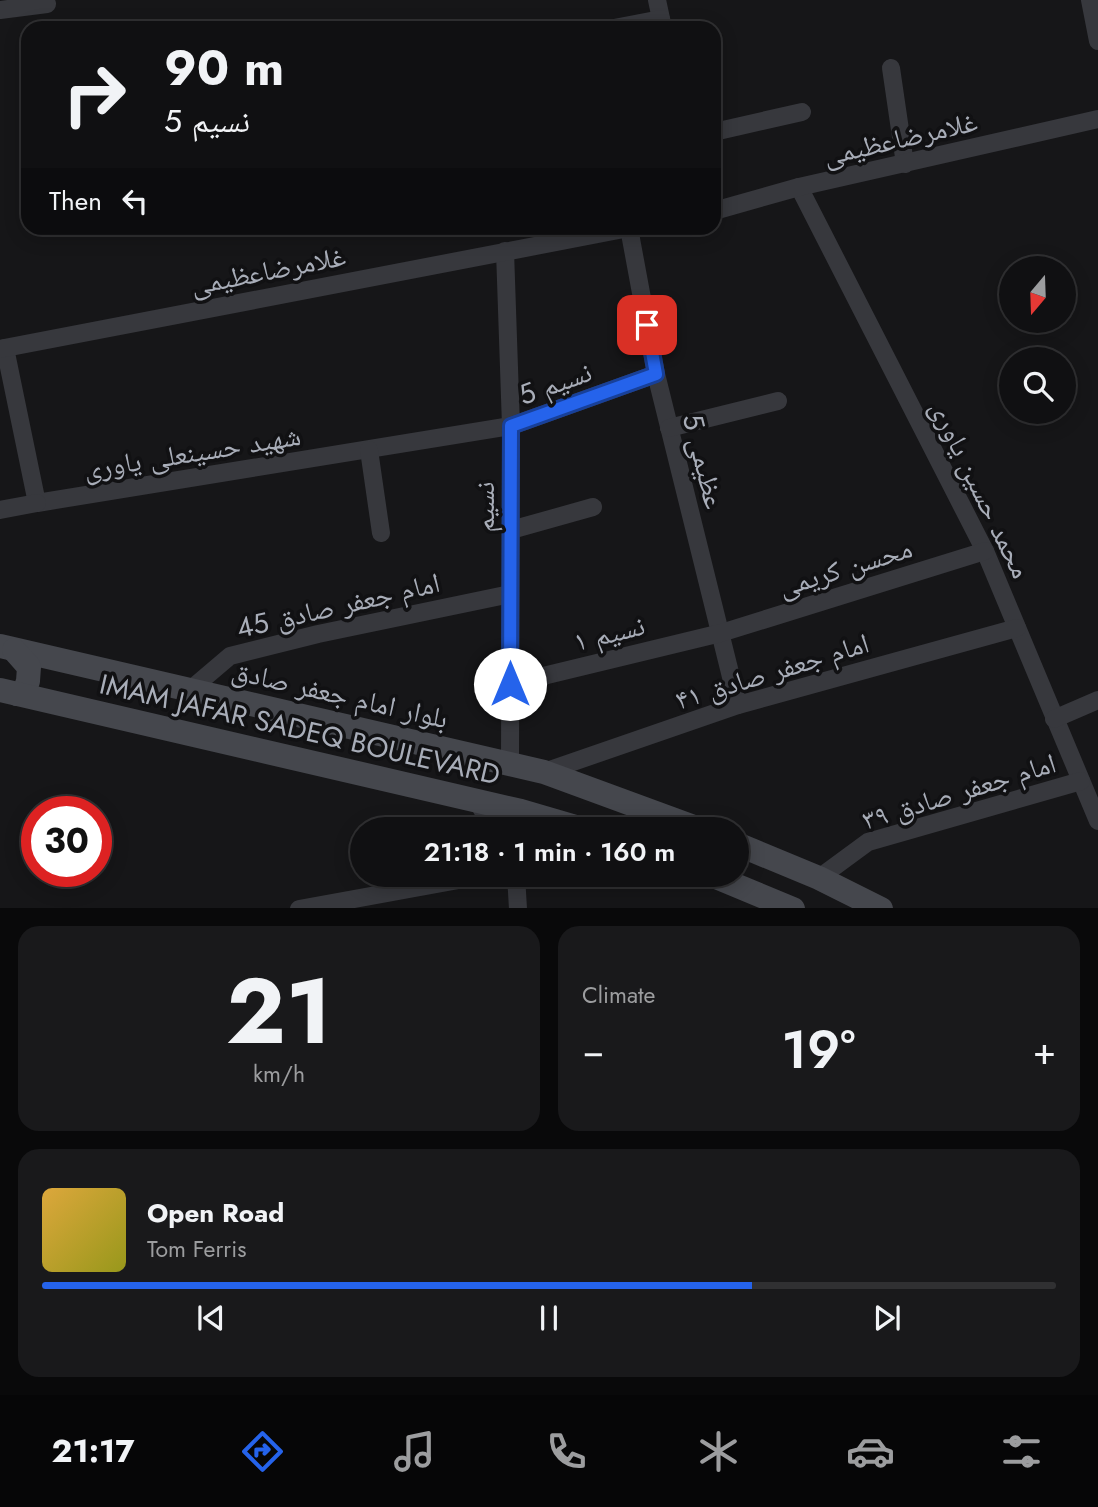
<!DOCTYPE html>
<meta charset="utf-8">
<style>
:root{--surface:#101012;--page:#19191b;--text:#f1f3f6;--muted:#9c9d9f;--line:#303032;--accent:#2563eb}
body{margin:0;font-family:Jost,"Noto Naskh Arabic",sans-serif;background:var(--page);color:var(--text);height:100vh;display:flex;flex-direction:column;font-size:26px;white-space:nowrap}
*{box-sizing:border-box;margin:0}
p{font-size:23px;color:var(--muted)}
.icon{flex:none;width:38px;height:38px;fill:none;stroke:currentColor;stroke-width:2;stroke-linecap:round;stroke-linejoin:round}
.map{position:relative;height:908px;overflow:hidden}
.drawer{display:flex;flex-direction:column;gap:18px;padding:18px;background:#09090a;flex:1}
.drawer>*{flex:none}
.guide{position:absolute;left:21px;top:21px;width:700px;height:214px;border-radius:21px;box-shadow:0 4px 18px #0003,0 0 0 2px var(--line);background:#101012;color:var(--text);overflow:hidden}
.needle{width:46px;rotate:199deg}
.tools{position:absolute;left:999px;top:256px;display:grid;gap:14px}
.tools a{display:grid;place-items:center;width:77px;height:77px;border-radius:50%;background:var(--surface);box-shadow:0 4px 18px #0003,0 0 0 2px var(--line);font-size:35px}
.speed{position:absolute;left:21px;top:796px;display:flex;gap:14px;font-size:35px;font-weight:700;text-align:center}
.speed>*{display:grid;place-content:center;width:91px;height:91px;border-radius:50%;background:var(--surface);box-shadow:0 4px 18px #0003,0 0 0 2px var(--line);line-height:1}
.speed .limit{border:10px solid #d22;background:#fff;color:#111}
.pin{position:absolute;display:grid;place-items:center;width:60px;height:60px;color:#fff;margin:-30px;border-radius:14px;box-shadow:0 4px 10px #0006}
.me{position:absolute;width:77px;margin:-38px;rotate:0deg;stroke-linejoin:round;filter:drop-shadow(0 0 5px #0008)}
.turn{display:flex;align-items:center;gap:24px;height:147px;padding:0 28px;font-size:32px}
.turn .icon{width:91px;height:91px;stroke-width:2.5}
.turn b{display:block;font-size:49px;line-height:60px}
.then{display:flex;align-items:center;height:66px;padding:0 28px;background:#0003;gap:14px;font-size:26px}
.big{font-size:52px;font-weight:600;line-height:1.1}
.drawer .tile{flex:1;display:flex;flex-direction:column;justify-content:center;gap:10px;min-width:0;padding:0 24px;border-radius:21px;background:var(--page)}
.drawer .dial{align-items:center;gap:0}
.dial b{font-size:91px;line-height:1}
.song{display:flex;align-items:center;gap:21px}
.cover{width:84px;height:84px;border-radius:10px;background:linear-gradient(135deg,hsl(40 70% 55%),hsl(60 70% 35%))}
.played{height:7px;border-radius:4px;background:linear-gradient(90deg,var(--accent) 70%,var(--line) 70%)}
.keys{display:flex;justify-content:space-around;direction:ltr}
.heat{display:flex;justify-content:space-between;align-items:center;font-size:38px;direction:ltr}
.drawer .tiles{flex:1;display:grid;gap:18px;grid-template-columns:1fr 1fr}
.tile:last-child{grid-column:span 2}
.trip{position:absolute;left:350px;top:817px;width:399px;height:70px;border-radius:35px;background:var(--surface);box-shadow:0 4px 18px #0003,0 0 0 2px var(--line);font-weight:600;line-height:70px;text-align:center}
.dock{display:flex;height:112px;justify-content:space-around;align-items:center;background:#060607;color:var(--muted)}
.dock .icon{width:49px;height:49px}
.dock .on{color:var(--accent)}
.dock b{font-size:32px;color:var(--text)}
.map>svg:first-child{display:block}
.lines{fill:none;stroke-linecap:round;stroke-linejoin:round}
.minor{stroke:#37383d;stroke-width:18}
.secondary{stroke:#45474d;stroke-width:24}
.route-casing{stroke:#184099;stroke-width:18}
.route{stroke:#2563eb;stroke-width:12}
.labels{text-anchor:middle;stroke-width:7;stroke-linejoin:round;paint-order:stroke}
.street-label{font-size:28px;fill:#a8adb8;stroke:#111113}
</style>
<div class="map">
<svg width="1098" height="909" viewBox="0 0 1098 909">
<rect width="100%" height="100%" fill="#161618"/>
<g class="lines">
<g class="minor">
<polyline points="657,0 663,28"/>
<polyline points="1090,0 1098,41"/>
<polyline points="0,10 47,4"/>
<polyline points="614,28 661,19"/>
<polyline points="891,68 905,164"/>
<polyline points="714,132 802,112"/>
<polyline points="799,187 985,551 1098,821"/>
<polyline points="714,211 799,187 1098,119"/>
<polyline points="629,228 656,374 738,705"/>
<polyline points="505,251 511,426 510,764"/>
<polyline points="5,348 37,503 511,426 656,374"/>
<polyline points="0,349 629,228"/>
<polyline points="669,428 778,401"/>
<polyline points="369,450 381,533"/>
<polyline points="0,510 37,503"/>
<polyline points="511,530 593,507"/>
<polyline points="510,684 721,633 985,551"/>
<polyline points="190,690 230,656 318,634 510,594"/>
<polyline points="1054,719 1098,700"/>
<polyline points="544,772 738,705 1017,628"/>
<polyline points="478,802 493,830"/>
<polyline points="516,875 518,909"/>
<polyline points="819,878 868,842 1081,781"/>
<polyline points="299,909 486,875"/>
</g>
<g class="secondary">
<polyline points="0,646 544,772 702,830"/>
<polyline points="14,650 29,667 28,681 25,690 17,694"/>
<polyline points="0,690 521,811 586,830"/>
<polyline points="737,844 819,878 881,909"/>
<polyline points="711,875 793,909"/>
</g>
</g>
<g class="lines">
<g class="route-casing">
<polyline id="route" points="510,684 511,426 656,374 647,325"/>
</g>
<use href="#route" class="route"/>
</g>
<g class="labels">
<g class="street-label">
<text transform="translate(900 138) rotate(-13)" y="10">غلامرضاعظیمی</text>
<text transform="translate(268 270) rotate(-11)" y="10">غلامرضاعظیمی</text>
<text transform="translate(555 383) rotate(-20)" y="10">نسیم 5</text>
<text transform="translate(192 452) rotate(-9)" y="10">شهید حسینعلی یاوری</text>
<text transform="translate(704 461) rotate(76)" y="10">عظیمی 5</text>
<text transform="translate(981 489) rotate(64)" y="10">محمد حسین یاوری</text>
<text transform="translate(484 507) rotate(-90)" y="10">نسیم</text>
<text transform="translate(845 567) rotate(-17)" y="10">محسن کریمی</text>
<text transform="translate(338 605) rotate(-13)" y="10">امام جعفر صادق 45</text>
<text transform="translate(609 633) rotate(-14)" y="10">نسیم ۱</text>
<text transform="translate(772 671) rotate(-17)" y="10">امام جعفر صادق ۴۱</text>
<text transform="translate(340 694) rotate(13)" y="10">بلوار امام جعفر صادق</text>
<text transform="translate(300 729) rotate(13)" y="10">IMAM JAFAR SADEQ BOULEVARD</text>
<text transform="translate(959 791) rotate(-17)" y="10">امام جعفر صادق ۳۹</text>
</g>
</g>
</svg>
<div class="tools">
<a><svg class="needle" viewBox="-14 -14 28 28"><path d="M0-13l5 13h-10z" fill="#e53935"/><path d="M0 13l5-13h-10z" fill="#9c9d9f"/></svg></a>
<a><svg class="icon" aria-label="search" viewBox="0 0 24 24"><circle cx="10" cy="10" r="6"/><path d="M15 15l6 6"/></svg></a>
</div>
<div class="speed"><div class="limit">30</div></div>
<div class="pin" style="left:647px;top:325px;background:#d93025"><svg class="icon" aria-label="arrive" viewBox="0 0 24 24"><path d="M6 21V4h12l-3 4 3 4H6"/></svg></div>
<svg class="me" style="left:510px;top:684px" viewBox="-20 -20 40 40"><circle r="19" fill="#fff"/><path d="M0-13L10 11 0 6-10 11z" fill="#2563eb"/></svg>
<div class="trip">21:18 · 1 min · 160 m</div>
<div class="guide">
<div class="turn"><svg class="icon" aria-label="right" viewBox="0 0 24 24"><path d="M7 20v-9h11M14 6l5 5-5 5"/></svg><div><b>90 m</b>نسیم 5</div></div>
<div class="then">Then<svg class="icon" aria-label="left" viewBox="0 0 24 24"><path d="M17 20v-9H6M10 6l-5 5 5 5"/></svg></div>
</div>
</div>
<section class="drawer">
<div class="tiles">
<div class="tile dial"><b>21</b><p>km/h</p></div>
<div class="tile"><p>Climate</p>
<div class="heat"><a>−</a><b class="big">19°</b><a>+</a></div>
</div>
<div class="tile">
<div class="song"><i class="cover"></i><div><b>Open Road</b><p>Tom Ferris</p></div></div>
<div class="played"></div>
<div class="keys"><svg class="icon" aria-label="previous" viewBox="0 0 24 24"><path d="M18 5L8 12l10 7zM5 5v14"/></svg><svg class="icon" aria-label="pause" viewBox="0 0 24 24"><path d="M8 5v14M16 5v14"/></svg><svg class="icon" aria-label="next" viewBox="0 0 24 24"><path d="M6 5l10 7-10 7zM19 5v14"/></svg></div>
</div>
</div>
</section>
<nav class="dock">
<b>21:17</b>
<svg class="icon on" aria-label="directions" viewBox="0 0 24 24"><path d="M12 3l9 9-9 9-9-9zM9 14v-3h6M13 9l2 2-2 2"/></svg>
<svg class="icon" aria-label="music" viewBox="0 0 24 24"><path d="M9 18V5l10-2v13"/><circle cx="6" cy="18" r="3"/><circle cx="16" cy="16" r="3"/></svg>
<svg class="icon" aria-label="phone" viewBox="0 0 24 24"><path d="M5 4h4l2 5-3 2q2 4 5 5l2-3 5 2v4C11 20 4 13 5 4z"/></svg>
<svg class="icon" aria-label="climate" viewBox="0 0 24 24"><path d="M12 3v18M4 7l16 10M4 17L20 7"/></svg>
<svg class="icon" aria-label="car" viewBox="0 0 24 24"><path d="M5 17H2v-5l4-1 3-4h7l3 4 3 1v5h-3M9 17h6M6 11h13"/><circle cx="7" cy="17" r="2"/><circle cx="17" cy="17" r="2"/></svg>
<svg class="icon" aria-label="filters" viewBox="0 0 24 24"><path d="M4 7h16M4 17h16"/><circle cx="9" cy="7" r="2"/><circle cx="15" cy="17" r="2"/></svg>
</nav>
